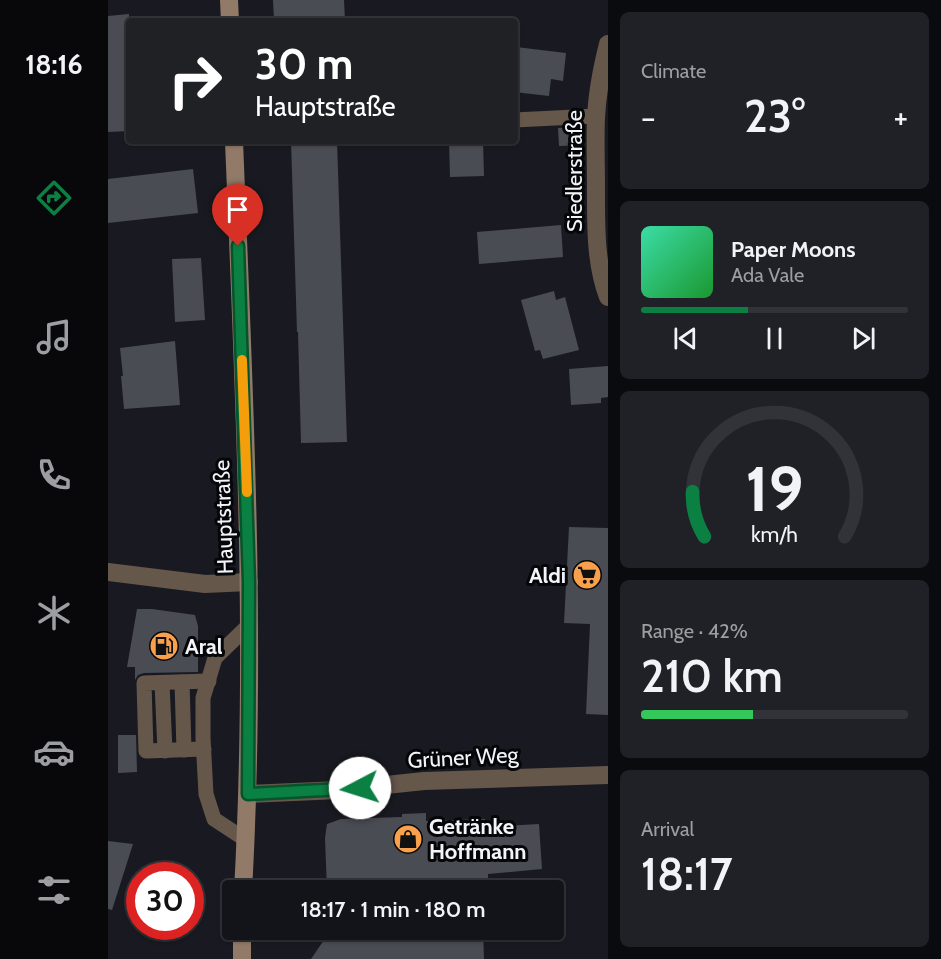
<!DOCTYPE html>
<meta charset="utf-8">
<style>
:root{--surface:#131419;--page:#202126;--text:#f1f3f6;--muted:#9d9ea2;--line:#323338;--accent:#0b8043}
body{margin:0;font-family:Cabin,sans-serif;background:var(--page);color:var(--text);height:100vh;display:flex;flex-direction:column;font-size:22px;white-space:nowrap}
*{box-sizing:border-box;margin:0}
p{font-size:20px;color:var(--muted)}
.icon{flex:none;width:33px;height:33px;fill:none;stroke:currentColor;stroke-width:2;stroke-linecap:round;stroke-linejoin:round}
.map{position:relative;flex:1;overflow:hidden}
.details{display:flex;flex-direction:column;gap:12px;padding:12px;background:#0a0b0e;width:333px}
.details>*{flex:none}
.top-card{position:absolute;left:18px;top:18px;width:392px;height:126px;border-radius:6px;box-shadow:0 2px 4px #0004,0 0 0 2px var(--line);background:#202124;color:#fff;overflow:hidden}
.speed{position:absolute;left:18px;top:862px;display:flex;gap:12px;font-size:30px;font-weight:700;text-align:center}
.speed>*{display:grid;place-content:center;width:78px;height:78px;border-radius:50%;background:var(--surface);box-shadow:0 2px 4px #0004,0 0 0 2px var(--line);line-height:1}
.speed .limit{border:9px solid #d22;background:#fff;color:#111}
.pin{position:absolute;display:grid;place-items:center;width:51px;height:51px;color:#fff;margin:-62px -26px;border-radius:50% 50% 50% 0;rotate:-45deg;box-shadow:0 0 6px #0007}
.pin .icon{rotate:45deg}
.me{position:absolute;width:66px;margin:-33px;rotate:265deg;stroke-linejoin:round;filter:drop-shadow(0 0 4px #0008)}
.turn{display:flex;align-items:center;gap:21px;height:126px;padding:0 30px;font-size:27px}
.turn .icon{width:78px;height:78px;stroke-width:2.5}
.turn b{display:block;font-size:42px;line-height:51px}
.big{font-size:45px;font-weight:600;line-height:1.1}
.details .tile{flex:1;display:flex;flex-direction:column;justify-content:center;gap:9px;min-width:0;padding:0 21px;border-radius:9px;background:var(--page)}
.details .dial{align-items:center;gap:0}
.dial svg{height:156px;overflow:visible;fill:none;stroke:var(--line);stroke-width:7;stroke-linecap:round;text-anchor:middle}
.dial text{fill:var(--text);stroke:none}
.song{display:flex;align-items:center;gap:18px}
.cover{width:72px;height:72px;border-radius:9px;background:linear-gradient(135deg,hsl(160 70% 55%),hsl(130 70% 35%))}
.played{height:6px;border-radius:3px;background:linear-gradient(90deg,var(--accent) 40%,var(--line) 40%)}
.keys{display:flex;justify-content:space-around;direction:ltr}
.heat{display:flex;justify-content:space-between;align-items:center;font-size:33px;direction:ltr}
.charge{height:9px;border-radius:4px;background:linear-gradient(90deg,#34c759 42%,var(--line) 0)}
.trip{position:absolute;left:114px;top:880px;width:342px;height:60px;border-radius:6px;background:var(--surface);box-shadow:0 2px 4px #0004,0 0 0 2px var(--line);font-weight:600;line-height:60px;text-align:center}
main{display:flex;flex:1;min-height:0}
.menu{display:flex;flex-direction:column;width:108px;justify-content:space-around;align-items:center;background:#08080a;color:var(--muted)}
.menu .icon{width:42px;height:42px}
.menu .selected{color:var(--accent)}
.menu b{font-size:27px;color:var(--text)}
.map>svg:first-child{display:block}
.building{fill:#4a4c53}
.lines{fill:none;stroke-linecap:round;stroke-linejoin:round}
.lane{stroke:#66574b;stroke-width:15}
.street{stroke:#66574b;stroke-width:18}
.secondary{stroke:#917a67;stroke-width:18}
.route-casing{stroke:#07532c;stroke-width:15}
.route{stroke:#0b8043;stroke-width:10}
.slow{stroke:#f59e0b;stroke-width:10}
.labels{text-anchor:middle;stroke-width:6;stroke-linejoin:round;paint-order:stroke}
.street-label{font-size:22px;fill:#f3f4f9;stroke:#050608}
.poi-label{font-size:22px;font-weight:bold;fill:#f3f4f9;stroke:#050608;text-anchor:start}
</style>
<main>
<nav class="menu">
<b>18:16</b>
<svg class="icon selected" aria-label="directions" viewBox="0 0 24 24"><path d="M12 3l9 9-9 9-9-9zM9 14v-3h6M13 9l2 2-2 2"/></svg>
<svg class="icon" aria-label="music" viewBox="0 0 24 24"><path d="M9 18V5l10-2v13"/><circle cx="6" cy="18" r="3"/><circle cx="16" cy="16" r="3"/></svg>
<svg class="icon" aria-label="phone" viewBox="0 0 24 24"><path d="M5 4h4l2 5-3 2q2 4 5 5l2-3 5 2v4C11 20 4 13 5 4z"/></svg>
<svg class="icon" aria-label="climate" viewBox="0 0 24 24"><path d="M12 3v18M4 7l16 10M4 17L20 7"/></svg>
<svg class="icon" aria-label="car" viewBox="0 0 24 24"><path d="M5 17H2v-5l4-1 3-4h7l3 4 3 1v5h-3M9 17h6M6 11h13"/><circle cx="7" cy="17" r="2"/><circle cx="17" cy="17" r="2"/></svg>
<svg class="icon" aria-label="filters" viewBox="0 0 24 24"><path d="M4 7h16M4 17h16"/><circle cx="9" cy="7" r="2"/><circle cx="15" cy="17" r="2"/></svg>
</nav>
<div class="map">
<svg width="500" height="959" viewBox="0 0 500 959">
<rect width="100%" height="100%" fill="#191a21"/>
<g class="building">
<polygon points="165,0 236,0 237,21 166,21"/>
<polygon points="21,14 21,131 0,132 0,16"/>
<polygon points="408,47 458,53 455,81 443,79 441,96 406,92"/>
<polygon points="473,127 474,145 451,146 450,128"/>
<polygon points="183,141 229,141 239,442 193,443 190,332 189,332"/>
<polygon points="341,141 375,141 376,176 342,177"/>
<polygon points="85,169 90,213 0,223 0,179"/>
<polygon points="453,225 455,257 371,264 369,232"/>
<polygon points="93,258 97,320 67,322 64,259"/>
<polygon points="446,291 448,300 457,297 471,350 435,359 432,350 427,351 413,300"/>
<polygon points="67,341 72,405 16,409 13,376 15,376 12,348"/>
<polygon points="500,366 500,397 493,398 493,403 463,405 461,369"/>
<polygon points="461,527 500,528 500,715 478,714 482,624 456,623"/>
<polygon points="29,609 44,609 87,615 90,626 90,672 36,673 30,675 27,680 27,667 19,667"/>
<polygon points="10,735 28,735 29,772 10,773"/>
<polygon points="318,813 318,821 377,819 378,827 431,824 434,869 380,874 380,888 373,888 374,891 219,891 217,838 219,824 233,819 294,817 294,814"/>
<polygon points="0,841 25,844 4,910 0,909"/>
<polygon points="215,930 375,930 376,959 203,959 216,940"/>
</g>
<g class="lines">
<g class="lane">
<polyline points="406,120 488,116"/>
<polyline points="74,682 76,750"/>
<polyline points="54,683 57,751"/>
<polyline points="96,749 38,751 36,683 101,681"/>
<polyline points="138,840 106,819 98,794 95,738 95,698 107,658 141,625"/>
</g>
<g class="street">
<path d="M500,44C494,68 489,93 488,118C487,141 488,164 488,187C488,224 487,263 500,297"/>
<polyline points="0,572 97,584 141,582"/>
<polyline points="140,794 231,790 316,781 500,775"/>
</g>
<g class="secondary">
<polyline points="121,0 122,21"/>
<path d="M126,141C136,391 149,641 135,891"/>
<polyline points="134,959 134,930"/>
</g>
</g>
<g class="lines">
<g class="route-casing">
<polyline id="route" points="130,246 141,582 140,794 252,788"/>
</g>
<use href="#route" class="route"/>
<polyline class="slow" points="134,360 139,492"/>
</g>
<defs>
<g id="supermarket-disc" transform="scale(1.5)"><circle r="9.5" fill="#f9a04c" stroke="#050608"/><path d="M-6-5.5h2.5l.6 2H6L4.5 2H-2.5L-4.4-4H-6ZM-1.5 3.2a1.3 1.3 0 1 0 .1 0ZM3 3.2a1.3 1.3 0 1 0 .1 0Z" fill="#111"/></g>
<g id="fuel-disc" transform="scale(1.5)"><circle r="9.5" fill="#f9a04c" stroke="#050608"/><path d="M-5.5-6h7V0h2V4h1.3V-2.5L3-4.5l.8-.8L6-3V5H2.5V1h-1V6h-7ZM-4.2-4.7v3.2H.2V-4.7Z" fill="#111"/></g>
<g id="shop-disc" transform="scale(1.5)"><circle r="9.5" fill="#f9a04c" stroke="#050608"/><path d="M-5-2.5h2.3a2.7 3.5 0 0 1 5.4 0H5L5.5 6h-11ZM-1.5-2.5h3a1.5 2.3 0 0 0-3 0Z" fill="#111"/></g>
</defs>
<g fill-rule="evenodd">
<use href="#supermarket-disc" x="479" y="575"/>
<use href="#fuel-disc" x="56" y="646"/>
<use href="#shop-disc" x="300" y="839"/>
</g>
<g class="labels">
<g class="street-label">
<text transform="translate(466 171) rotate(-90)" y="8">Siedlerstraße</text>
<text transform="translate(115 517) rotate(-92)" y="8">Hauptstraße</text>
<text transform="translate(355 757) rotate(-3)" y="8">Grüner Weg</text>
</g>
<g class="poi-label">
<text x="458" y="583" text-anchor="end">Aldi</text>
<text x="77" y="654">Aral</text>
<text x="321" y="834">Getränke<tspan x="321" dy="25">Hoffmann</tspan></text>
</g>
</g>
</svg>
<div class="speed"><div class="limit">30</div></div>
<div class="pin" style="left:130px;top:246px;background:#d93025"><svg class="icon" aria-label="arrive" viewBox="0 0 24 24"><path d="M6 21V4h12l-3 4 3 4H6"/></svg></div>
<svg class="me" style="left:252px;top:788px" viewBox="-20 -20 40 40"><circle r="19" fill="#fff"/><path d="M0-13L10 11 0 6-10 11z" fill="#0b8043"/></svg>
<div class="trip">18:17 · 1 min · 180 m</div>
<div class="top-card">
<div class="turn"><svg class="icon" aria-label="right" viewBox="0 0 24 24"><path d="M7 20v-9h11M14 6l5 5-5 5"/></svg><div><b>30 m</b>Hauptstraße</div></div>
</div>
</div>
<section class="details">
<div class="tile"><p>Climate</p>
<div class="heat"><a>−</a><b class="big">23°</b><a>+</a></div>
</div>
<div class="tile">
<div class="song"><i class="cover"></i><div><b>Paper Moons</b><p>Ada Vale</p></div></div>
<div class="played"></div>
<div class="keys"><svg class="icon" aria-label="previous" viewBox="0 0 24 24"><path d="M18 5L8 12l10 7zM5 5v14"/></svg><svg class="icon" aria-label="pause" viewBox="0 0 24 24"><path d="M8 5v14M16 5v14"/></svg><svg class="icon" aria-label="next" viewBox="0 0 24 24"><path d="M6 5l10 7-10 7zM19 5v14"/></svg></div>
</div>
<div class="tile dial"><svg viewBox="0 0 100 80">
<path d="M14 69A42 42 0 1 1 86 69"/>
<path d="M14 69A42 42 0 0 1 8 46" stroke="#0b8043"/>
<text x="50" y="56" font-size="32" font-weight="700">19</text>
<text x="50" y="72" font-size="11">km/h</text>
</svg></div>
<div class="tile"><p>Range · 42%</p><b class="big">210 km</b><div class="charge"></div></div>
<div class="tile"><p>Arrival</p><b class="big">18:17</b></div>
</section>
</main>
